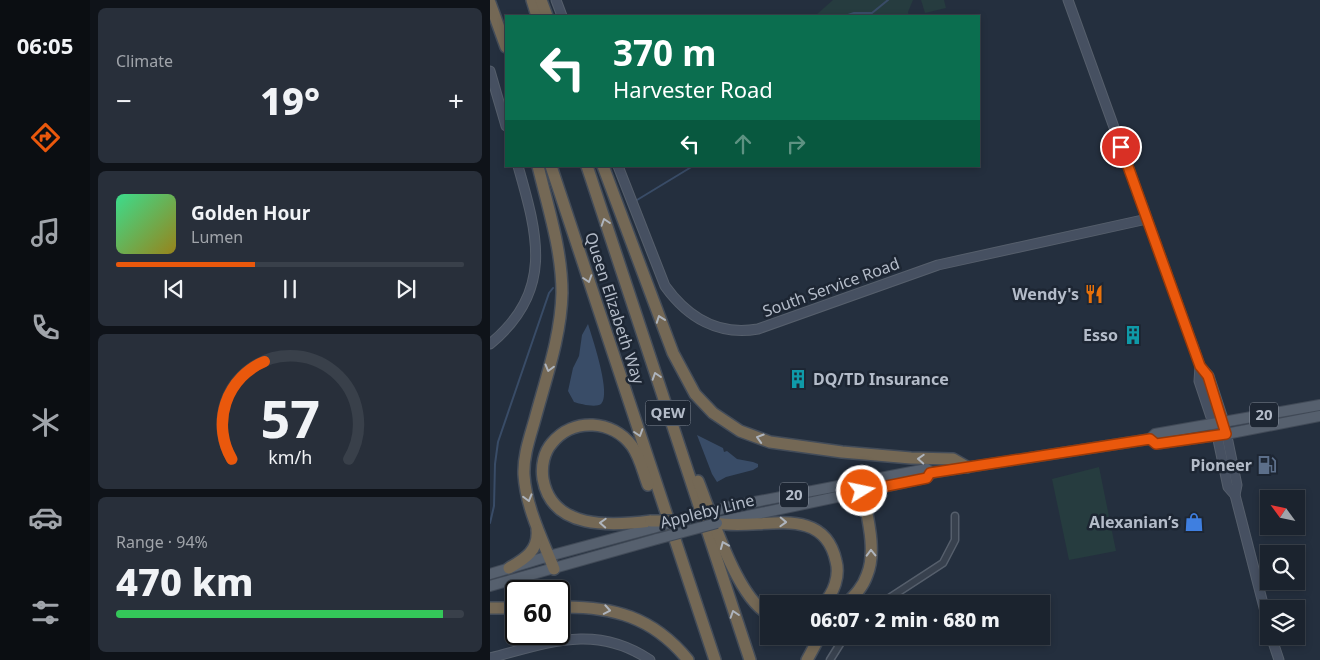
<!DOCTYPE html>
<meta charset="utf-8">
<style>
:root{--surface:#1b232e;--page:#282f3a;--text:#f1f3f6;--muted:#a0a4aa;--line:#39404a;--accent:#ea580c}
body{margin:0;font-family:"Noto Sans",sans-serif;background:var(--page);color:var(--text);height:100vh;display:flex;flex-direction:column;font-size:19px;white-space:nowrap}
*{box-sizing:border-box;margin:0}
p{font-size:16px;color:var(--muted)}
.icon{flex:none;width:28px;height:28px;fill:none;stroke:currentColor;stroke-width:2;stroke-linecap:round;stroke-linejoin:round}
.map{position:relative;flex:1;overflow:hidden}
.sheet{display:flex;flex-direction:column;gap:8px;padding:8px;background:#0f1319;width:400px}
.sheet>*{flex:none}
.guide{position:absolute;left:15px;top:15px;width:475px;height:152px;border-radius:0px;box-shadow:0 2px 8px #0003,0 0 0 1px var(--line);background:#0b6e4f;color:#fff;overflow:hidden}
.needle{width:32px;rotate:303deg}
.tools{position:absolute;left:770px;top:490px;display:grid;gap:10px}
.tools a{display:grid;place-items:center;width:45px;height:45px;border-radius:0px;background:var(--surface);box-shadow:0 2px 8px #0003,0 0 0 1px var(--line);font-size:25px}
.speed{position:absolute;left:15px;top:580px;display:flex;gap:10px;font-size:25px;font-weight:700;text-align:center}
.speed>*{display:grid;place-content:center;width:65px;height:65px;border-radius:50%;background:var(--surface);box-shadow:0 2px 8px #0003,0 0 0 1px var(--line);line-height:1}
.speed .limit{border:2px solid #111;border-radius:8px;background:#fff;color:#111}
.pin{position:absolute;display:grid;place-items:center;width:42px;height:42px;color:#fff;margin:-21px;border:2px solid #fff;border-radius:50%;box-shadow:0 1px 5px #0007}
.me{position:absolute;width:55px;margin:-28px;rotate:80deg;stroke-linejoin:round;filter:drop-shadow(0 0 4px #0008)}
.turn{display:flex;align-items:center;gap:18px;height:105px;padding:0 25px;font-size:22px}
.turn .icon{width:65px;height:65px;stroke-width:2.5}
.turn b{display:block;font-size:35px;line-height:42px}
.lanes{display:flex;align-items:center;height:48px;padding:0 25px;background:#0003;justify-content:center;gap:25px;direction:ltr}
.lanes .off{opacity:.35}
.big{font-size:38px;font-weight:800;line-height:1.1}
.sheet .widget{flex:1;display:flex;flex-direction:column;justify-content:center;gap:8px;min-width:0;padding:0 18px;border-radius:8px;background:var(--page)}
.sheet .dial{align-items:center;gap:0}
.dial svg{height:130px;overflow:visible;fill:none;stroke:var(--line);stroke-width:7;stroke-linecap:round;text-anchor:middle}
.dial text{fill:var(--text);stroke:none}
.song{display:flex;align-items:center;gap:15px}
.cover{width:60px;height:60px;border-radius:8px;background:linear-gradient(135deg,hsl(150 70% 55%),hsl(50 70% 35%))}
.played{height:5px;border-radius:2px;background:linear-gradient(90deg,var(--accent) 40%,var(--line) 40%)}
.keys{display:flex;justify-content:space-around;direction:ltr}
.heat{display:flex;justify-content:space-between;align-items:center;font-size:28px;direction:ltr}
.charge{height:8px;border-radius:4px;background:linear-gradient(90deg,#34c759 94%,var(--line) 0)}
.trip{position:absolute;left:270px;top:595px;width:290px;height:50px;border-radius:0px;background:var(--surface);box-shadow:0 2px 8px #0003,0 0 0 1px var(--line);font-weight:800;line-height:50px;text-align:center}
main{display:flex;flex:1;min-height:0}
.tabs{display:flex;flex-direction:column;width:90px;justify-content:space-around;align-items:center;background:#0b0e12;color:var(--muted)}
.tabs .icon{width:35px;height:35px}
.tabs .active{color:var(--accent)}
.tabs b{font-size:22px;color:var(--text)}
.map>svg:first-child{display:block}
.green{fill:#263c3f}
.water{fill:#394c67}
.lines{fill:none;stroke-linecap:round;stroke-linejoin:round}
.stream{stroke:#394c67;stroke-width:2}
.street-casing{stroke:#565f6c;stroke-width:9}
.secondary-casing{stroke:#565f6c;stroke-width:11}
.primary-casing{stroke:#414a57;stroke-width:12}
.highway-casing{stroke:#434c59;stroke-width:14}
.street{stroke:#38414e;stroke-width:6}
.secondary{stroke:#465061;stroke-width:9}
.primary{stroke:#56606e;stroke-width:10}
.highway{stroke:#746855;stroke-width:11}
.primary-bridge-casing{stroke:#414a57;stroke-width:12;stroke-linecap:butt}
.highway-bridge-casing{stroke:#434c59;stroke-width:14;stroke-linecap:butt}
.primary-bridge{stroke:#56606e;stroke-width:10}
.highway-bridge{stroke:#746855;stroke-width:11}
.oneway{stroke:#aeb4bd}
.route-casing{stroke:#983908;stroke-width:12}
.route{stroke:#ea580c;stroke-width:9}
.labels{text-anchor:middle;stroke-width:5;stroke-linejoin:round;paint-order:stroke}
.shield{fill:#1d2633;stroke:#878f9c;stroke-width:1}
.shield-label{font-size:15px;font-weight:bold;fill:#b4bcc9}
.street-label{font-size:16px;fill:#b4bcc9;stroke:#1d2633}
.poi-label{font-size:16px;font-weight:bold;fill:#b4bcc9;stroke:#1d2633;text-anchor:end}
</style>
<main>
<nav class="tabs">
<b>06:05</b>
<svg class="icon active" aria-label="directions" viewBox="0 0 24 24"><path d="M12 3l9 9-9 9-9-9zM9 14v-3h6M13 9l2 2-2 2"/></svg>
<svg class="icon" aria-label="music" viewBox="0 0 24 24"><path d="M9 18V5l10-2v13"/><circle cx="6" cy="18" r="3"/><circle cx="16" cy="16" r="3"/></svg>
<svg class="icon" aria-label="phone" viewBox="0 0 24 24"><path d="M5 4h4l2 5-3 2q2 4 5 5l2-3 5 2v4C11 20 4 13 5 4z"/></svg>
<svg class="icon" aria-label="climate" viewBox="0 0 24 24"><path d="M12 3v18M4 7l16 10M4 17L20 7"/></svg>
<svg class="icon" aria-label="car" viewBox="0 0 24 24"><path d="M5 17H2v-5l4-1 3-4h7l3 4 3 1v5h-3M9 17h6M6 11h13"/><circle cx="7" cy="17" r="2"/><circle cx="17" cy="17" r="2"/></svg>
<svg class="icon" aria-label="filters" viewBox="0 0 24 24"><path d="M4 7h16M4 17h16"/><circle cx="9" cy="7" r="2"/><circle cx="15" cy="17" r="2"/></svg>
</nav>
<section class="sheet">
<div class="widget"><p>Climate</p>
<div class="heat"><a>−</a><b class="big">19°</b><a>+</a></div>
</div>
<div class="widget">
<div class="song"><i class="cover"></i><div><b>Golden Hour</b><p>Lumen</p></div></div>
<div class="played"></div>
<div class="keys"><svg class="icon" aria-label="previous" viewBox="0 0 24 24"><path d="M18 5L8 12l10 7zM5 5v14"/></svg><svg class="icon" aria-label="pause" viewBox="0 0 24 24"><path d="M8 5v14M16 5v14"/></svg><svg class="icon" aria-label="next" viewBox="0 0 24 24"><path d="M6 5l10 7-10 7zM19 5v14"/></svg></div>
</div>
<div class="widget dial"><svg viewBox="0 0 100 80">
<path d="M14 69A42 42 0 1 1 86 69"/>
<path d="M14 69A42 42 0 0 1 34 9" stroke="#ea580c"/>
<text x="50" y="56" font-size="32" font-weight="700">57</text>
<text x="50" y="72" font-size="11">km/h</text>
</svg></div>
<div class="widget"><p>Range · 94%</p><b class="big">470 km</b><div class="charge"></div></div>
</section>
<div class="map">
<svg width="830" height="660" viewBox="0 0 830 660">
<rect width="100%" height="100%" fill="#242f3e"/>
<g class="green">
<polygon points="343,0 423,0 418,12 419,16 325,16"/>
<polygon points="431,0 454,0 456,8 435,13"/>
<polygon points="609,467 626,551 579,560 562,479"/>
</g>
<g class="water">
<path d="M98,324C102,337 122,395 111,404C106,408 90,404 84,402L78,391L83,368L89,356L92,335Z"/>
<polygon points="207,435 233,448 234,452 237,451 247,459 263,462 268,464 268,467 263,470 236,477 227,482 222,474"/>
</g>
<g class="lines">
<g class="stream">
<polyline points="355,16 364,13 382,13 398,0"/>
<polyline points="147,200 203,166"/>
<polyline points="0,523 4,506 5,464 8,442 59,293 63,288"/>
</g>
<g class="street-casing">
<g id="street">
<polyline points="390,604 453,563 465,540 465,516"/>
<polyline points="340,660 355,636"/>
</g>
</g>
<g class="secondary-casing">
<g id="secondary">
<polyline points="66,0 72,16"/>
<polyline points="578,0 707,357 710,366 709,381 727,435 738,487 745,495"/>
<polyline points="0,71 16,126"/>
<path d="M128,166L175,286C198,318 229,336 268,329L448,265L657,219"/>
<path d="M0,344C64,291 48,236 28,166"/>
<polyline points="710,366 719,376 734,422 747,485 745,495 779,627"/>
<polyline points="781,636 789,660"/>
<path d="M0,658C58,643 105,623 160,660"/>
</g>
</g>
<g class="primary-casing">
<g id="primary">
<polyline points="660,439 666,444 736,434 830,416"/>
<polyline points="238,507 437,469 441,473 660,439 665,434 830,405"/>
<polyline points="229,522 437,478 441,473"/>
<polyline points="0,574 59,556 163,528"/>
<polyline points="0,586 167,539"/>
</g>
</g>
<g class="highway-casing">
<g id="highway">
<polyline points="42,0 47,16"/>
<polyline points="51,0 57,16"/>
<polyline points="0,3 16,47"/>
<path d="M48,166C58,208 72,250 72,293C71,336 56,378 45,419C40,437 33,456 34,475C36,507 52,539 64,569"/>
<polyline points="61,166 225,660"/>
<polyline points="97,166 260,660"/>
<polyline points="113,166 183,353 205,394 223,413 250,431 280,442 352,452 421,458 463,459 477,467"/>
<path d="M208,481C221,513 247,599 279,614"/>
<path d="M158,485C153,472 150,457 142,446C123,420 83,417 62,443C54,452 51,466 53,479C62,530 121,526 161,521"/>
<path d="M227,523C267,532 333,501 346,561C350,576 344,593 333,604"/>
<path d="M19,568C35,559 49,550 47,530"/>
<path d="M356,604C365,595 373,587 377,575C388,549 375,509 371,482"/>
<path d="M69,607C123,606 163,617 198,660"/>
<polyline points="0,608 26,608"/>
<polyline points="317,660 330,636"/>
</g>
</g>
<use href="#street" class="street"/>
<use href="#secondary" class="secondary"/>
<use href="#primary" class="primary"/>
<use href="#highway" class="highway"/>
<g class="primary-bridge-casing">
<g id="primary-bridge">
<polyline points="163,528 238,507"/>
<polyline points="167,539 227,523"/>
</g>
</g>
<g class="highway-bridge-casing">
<polyline id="highway-bridge" points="161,521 186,521"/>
</g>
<use href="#primary-bridge" class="primary-bridge"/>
<use href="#highway-bridge" class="highway-bridge"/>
</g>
<defs><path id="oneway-chevron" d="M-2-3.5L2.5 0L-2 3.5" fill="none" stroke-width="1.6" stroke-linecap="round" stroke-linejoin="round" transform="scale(1.25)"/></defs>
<g class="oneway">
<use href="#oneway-chevron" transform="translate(115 222) rotate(-108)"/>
<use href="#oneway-chevron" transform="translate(98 279) rotate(72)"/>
<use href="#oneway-chevron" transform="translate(170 319) rotate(-110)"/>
<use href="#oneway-chevron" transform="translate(59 368) rotate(105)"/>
<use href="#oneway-chevron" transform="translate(166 376) rotate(-108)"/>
<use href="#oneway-chevron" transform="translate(149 433) rotate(72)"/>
<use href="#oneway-chevron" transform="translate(270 438) rotate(-163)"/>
<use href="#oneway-chevron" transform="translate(431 459) rotate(-177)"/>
<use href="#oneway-chevron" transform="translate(38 498) rotate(74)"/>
<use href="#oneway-chevron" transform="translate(293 522) rotate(2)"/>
<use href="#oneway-chevron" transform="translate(113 523) rotate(-177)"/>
<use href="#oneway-chevron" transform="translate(234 545) rotate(-112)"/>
<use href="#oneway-chevron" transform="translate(381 553) rotate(-91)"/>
<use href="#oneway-chevron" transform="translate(117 610) rotate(10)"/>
<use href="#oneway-chevron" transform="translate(244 614) rotate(-108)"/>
</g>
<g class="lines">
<g class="route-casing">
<polyline id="route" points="372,491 437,478 440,473 660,439 666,444 736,434 718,376 710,366 631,147"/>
</g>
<use href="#route" class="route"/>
</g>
<defs>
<g id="restaurant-bare" transform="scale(1.5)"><path d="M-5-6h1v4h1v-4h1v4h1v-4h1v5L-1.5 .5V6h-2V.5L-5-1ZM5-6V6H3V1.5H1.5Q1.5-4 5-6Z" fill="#e8710a" stroke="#1d2633" stroke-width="2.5" paint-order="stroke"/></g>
<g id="building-bare" transform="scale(1.5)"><path d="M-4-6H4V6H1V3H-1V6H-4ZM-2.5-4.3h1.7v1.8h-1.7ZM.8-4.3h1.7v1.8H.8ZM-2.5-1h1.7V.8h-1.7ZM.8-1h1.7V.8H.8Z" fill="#0f9aa8" stroke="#1d2633" stroke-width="2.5" paint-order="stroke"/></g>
<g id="fuel-bare" transform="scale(1.5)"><path d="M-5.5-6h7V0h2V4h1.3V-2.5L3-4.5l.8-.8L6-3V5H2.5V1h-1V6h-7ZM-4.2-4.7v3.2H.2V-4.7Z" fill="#5c6f8a" stroke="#1d2633" stroke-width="2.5" paint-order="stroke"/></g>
<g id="shop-bare" transform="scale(1.5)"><path d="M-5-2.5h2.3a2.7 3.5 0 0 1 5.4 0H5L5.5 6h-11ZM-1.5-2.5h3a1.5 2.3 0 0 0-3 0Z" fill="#3f7fe0" stroke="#1d2633" stroke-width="2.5" paint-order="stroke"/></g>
</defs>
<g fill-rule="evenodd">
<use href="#restaurant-bare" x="604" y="294"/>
<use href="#building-bare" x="643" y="335"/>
<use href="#building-bare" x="308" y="379"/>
<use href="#fuel-bare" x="777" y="465"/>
<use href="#shop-bare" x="704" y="522"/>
</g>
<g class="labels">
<g class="shield">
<rect x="155.5" y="400.5" width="45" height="25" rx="4"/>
<rect x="760" y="402.5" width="28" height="25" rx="4"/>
<rect x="290" y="482.5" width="28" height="25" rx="4"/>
</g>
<g class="shield-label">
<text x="178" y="418">QEW</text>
<text x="774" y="420">20</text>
<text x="304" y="500">20</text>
</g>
<g class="street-label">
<text transform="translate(341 287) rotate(-20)" y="6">South Service Road</text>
<text transform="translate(125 308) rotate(72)" y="6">Queen Elizabeth Way</text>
<text transform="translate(217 511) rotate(-14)" y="6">Appleby Line</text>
</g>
<g class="poi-label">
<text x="589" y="300">Wendy's</text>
<text x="628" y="341">Esso</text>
<text x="323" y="385" text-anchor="start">DQ/TD Insurance</text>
<text x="762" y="471">Pioneer</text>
<text x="689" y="528">Alexanian’s</text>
</g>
</g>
</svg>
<div class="tools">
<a><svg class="needle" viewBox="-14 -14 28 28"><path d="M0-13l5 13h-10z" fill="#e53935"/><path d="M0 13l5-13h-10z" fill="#a0a4aa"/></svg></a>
<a><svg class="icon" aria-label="search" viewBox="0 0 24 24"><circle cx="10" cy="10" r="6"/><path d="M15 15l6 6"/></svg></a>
<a><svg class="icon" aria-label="layers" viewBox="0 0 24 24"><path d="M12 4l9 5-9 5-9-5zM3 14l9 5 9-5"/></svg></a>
</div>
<div class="speed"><div class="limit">60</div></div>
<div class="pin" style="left:631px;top:147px;background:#d93025"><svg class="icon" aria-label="arrive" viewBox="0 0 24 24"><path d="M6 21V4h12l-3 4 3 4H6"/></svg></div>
<svg class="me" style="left:372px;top:491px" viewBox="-20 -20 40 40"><circle r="17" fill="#ea580c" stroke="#fff" stroke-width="3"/><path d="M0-11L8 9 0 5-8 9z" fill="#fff"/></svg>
<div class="trip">06:07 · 2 min · 680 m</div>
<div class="guide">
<div class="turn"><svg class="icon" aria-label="left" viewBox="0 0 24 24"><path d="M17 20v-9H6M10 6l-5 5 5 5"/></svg><div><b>370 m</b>Harvester Road</div></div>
<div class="lanes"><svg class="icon" aria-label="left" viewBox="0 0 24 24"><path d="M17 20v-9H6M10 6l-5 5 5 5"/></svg><svg class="icon off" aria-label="ahead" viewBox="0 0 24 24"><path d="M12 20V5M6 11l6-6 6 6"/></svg><svg class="icon off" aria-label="right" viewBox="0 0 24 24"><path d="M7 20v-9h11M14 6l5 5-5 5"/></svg></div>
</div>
</div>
</main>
